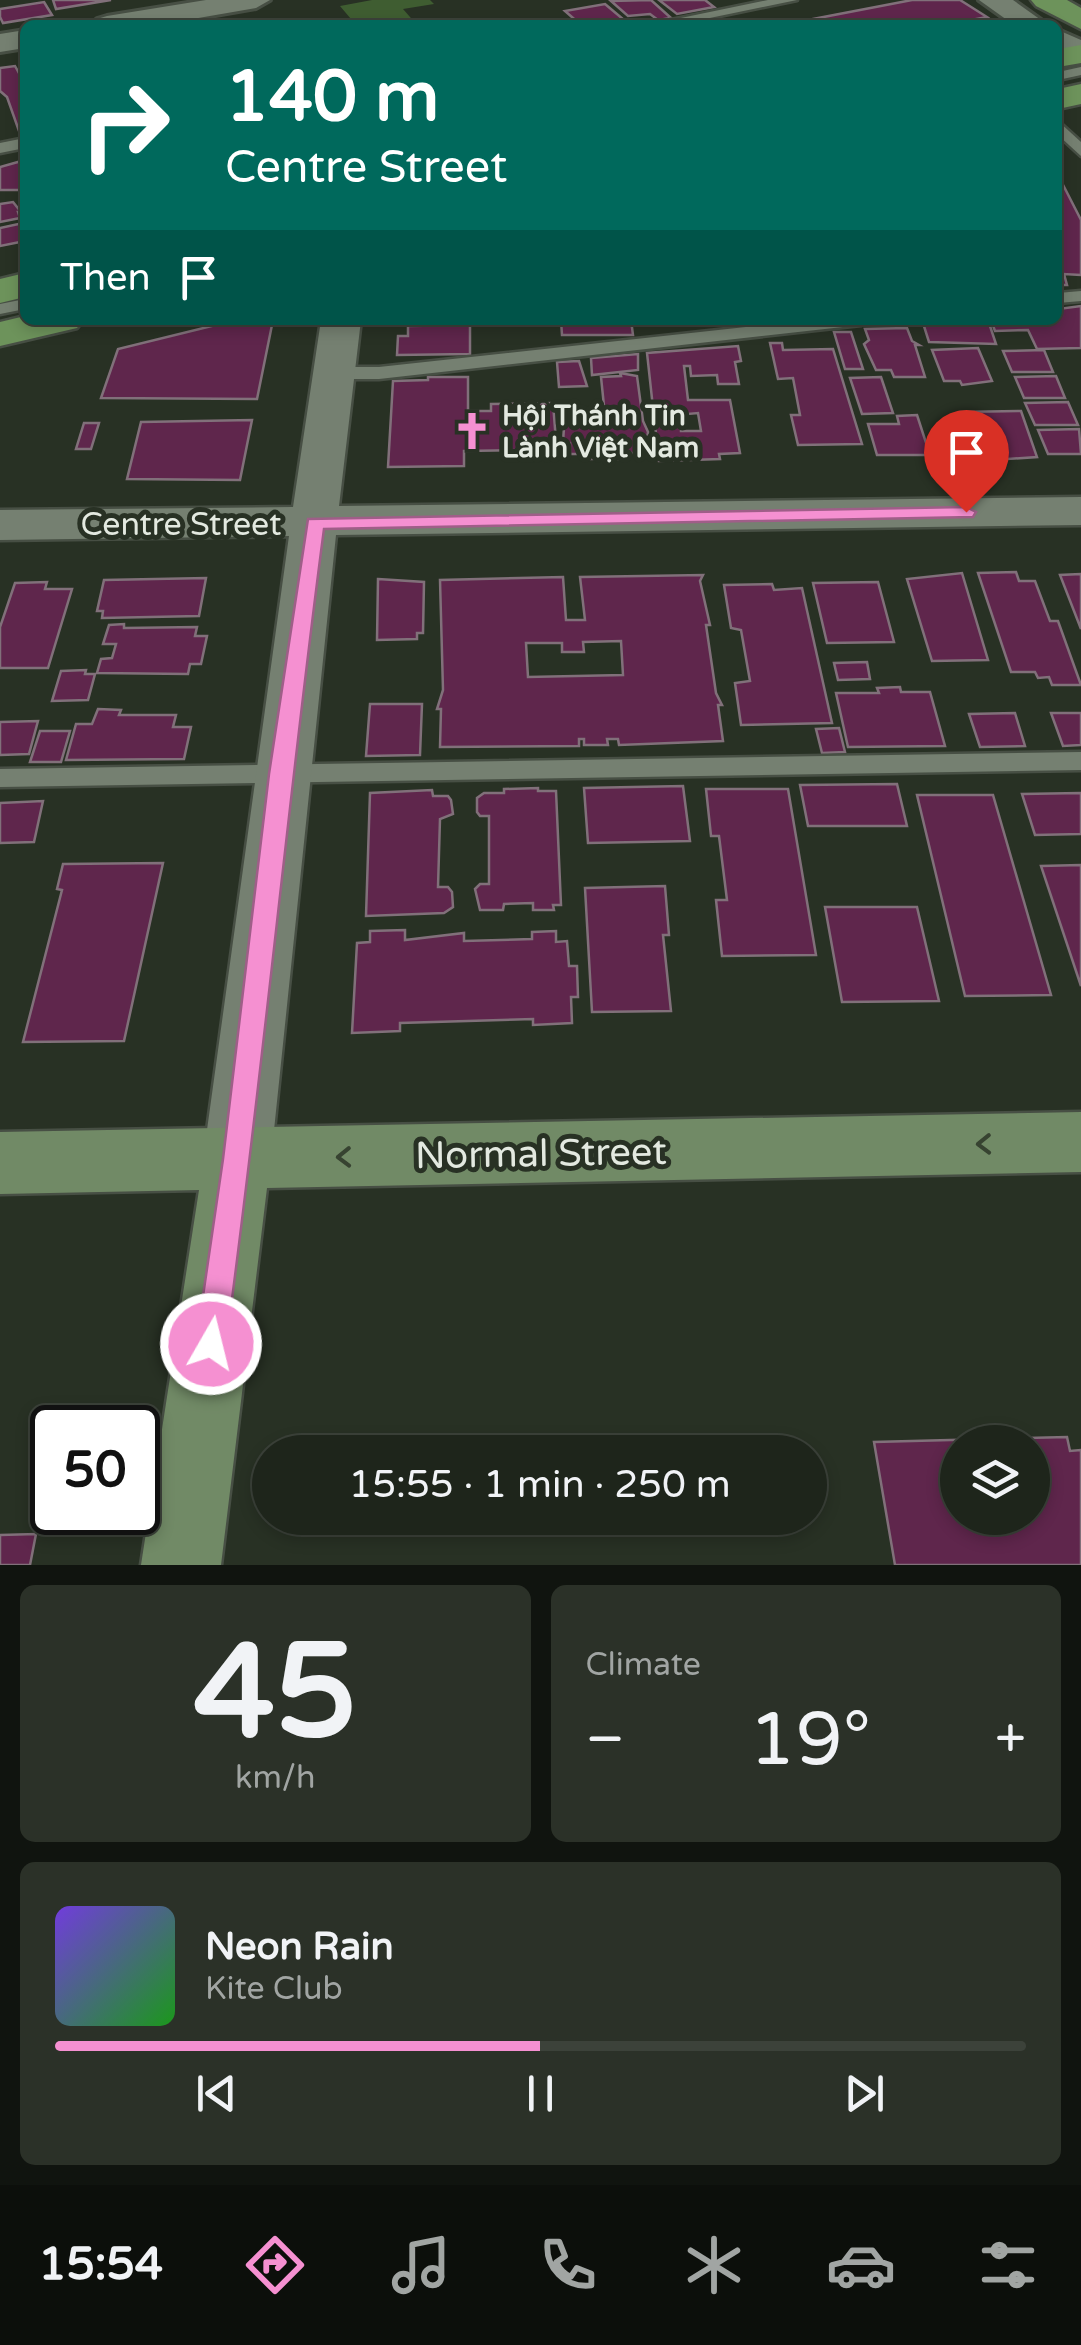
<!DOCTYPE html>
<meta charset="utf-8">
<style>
:root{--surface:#1e251b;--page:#2b3128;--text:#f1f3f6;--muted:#a1a5a3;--line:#3c423a;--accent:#f590d1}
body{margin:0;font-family:"Varela Round",sans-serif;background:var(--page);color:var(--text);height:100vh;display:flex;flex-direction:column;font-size:38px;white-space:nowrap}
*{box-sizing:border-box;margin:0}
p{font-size:32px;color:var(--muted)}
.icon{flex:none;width:55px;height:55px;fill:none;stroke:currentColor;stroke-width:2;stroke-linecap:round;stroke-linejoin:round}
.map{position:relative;height:1565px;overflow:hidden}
.panel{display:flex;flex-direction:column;gap:20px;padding:20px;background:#10140f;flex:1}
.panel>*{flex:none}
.banner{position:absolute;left:20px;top:20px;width:1042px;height:305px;border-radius:15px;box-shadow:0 5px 15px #0003,0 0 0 2px var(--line);background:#00695c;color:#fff;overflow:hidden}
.buttons{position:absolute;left:940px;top:1425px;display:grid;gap:20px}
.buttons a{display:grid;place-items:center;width:110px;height:110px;border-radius:50%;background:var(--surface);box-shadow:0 5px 15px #0003,0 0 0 2px var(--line);font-size:50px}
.speed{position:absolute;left:30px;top:1405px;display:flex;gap:20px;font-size:50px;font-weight:700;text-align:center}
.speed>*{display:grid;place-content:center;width:130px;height:130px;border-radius:50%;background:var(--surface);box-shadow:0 5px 15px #0003,0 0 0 2px var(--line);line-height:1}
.speed .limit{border:5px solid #111;border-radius:15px;background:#fff;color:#111}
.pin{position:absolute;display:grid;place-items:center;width:85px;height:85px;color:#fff;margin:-102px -42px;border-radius:50% 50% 50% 0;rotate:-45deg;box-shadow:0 0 10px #0007}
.pin .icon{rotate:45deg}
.me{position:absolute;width:110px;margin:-55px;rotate:8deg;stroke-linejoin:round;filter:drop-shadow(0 0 8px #0008)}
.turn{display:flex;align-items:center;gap:35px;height:210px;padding:0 40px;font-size:45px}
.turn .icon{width:130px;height:130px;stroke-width:2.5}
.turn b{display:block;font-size:70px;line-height:85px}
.then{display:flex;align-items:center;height:95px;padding:0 40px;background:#0003;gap:20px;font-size:38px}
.big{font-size:75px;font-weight:600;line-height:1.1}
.panel .widget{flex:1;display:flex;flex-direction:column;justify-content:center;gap:15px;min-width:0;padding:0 35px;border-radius:15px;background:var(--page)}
.panel .dial{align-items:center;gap:0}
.dial b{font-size:130px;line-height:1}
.song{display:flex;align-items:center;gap:30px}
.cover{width:120px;height:120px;border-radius:15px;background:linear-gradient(135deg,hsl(260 70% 55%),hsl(120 70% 35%))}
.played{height:10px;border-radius:5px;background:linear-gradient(90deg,var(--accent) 50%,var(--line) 50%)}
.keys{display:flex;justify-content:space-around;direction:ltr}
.heat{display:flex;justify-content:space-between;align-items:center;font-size:55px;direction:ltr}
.panel .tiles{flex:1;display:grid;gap:20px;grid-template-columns:1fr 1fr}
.widget:last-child{grid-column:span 2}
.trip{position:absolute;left:252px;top:1435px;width:575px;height:100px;border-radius:50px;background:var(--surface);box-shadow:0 5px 15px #0003,0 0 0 2px var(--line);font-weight:600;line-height:100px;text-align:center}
.tab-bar{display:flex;height:160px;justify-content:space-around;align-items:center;background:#0c0f0b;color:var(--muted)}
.tab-bar .icon{width:70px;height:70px}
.tab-bar .selected{color:var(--accent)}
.tab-bar b{font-size:45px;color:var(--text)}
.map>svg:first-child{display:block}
.green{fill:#3f5d31}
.building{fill:#5f264c;stroke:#81707a;stroke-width:2.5;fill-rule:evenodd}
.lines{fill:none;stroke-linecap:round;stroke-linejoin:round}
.service-casing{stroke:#474f44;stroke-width:5}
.minor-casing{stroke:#474f44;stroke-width:6}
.tertiary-casing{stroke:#474f44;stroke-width:5}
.secondary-casing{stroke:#474f44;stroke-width:5}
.primary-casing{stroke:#474f44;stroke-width:5}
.service{fill:#758071;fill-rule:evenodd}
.minor{fill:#758071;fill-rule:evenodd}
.tertiary{fill:#758071;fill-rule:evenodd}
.secondary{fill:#718a66;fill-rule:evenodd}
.primary{fill:#6d935b;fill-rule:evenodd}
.oneway{stroke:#374331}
.route{fill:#f590d1;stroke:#9f5e88;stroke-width:2.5}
.labels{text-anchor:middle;stroke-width:10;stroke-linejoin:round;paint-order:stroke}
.far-poi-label{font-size:28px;font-weight:bold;fill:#e3e9e0;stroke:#283124;text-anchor:start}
.street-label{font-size:32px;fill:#e3e9e0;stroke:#283124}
.near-street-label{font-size:38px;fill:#e3e9e0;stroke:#283124}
</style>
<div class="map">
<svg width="1081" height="1565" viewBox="0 0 1081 1565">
<rect width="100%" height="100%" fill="#283124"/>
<polygon class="green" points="372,0 430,0 434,4 403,9 417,25 356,25 340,6"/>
<g class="building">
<polygon points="53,0 111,0 56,9"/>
<polygon points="651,0 671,18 658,20 650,14 628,16 611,1"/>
<polygon points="659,0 705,0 714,7 677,14"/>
<polygon points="912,0 960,0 987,17 945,25 815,25 808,20"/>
<polygon points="44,2 52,15 3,23 0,17 0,9"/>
<polygon points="605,4 630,25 581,25 565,11"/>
<polygon points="15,66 19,73 25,72 24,131 19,131 7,97 0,91 0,68"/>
<polygon points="25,160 25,190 0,190 0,167"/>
<polygon points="1058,175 1081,220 1081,275 1064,274 1067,285 1058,285"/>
<polygon points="13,202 21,212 18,212 20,218 0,222 0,204"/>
<polygon points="23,223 25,241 0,246 0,228"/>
<polygon points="1081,306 1081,348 1037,349 1028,330 995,331 991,320 1058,320 1058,309"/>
<polygon points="273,320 257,399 101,398 118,349 232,321"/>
<polygon points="561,320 631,320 633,335 562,335"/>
<polygon points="944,320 988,320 996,344 929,342 923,323"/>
<polygon points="470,325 470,354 397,355 398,336 408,336 408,326"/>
<polygon points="907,328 912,341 919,345 915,345 925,377 894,377 891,370 876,370 864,344 869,340 865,329"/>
<polygon points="834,332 851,332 863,369 845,369"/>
<polygon points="770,343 782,343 783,350 833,349 862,444 798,445 791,415 800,415 793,378 778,379"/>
<polygon points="738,346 741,361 735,362 739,384 718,384 717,375 691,376 690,366 684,366 688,400 730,400 740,453 719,454 720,459 659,461 655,425 681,425 681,431 701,431 698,413 654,417 647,353"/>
<polygon points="978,348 992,381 962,385 960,381 944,381 932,350"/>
<polygon points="1044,350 1053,372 1012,372 1003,351"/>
<polygon points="638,354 638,370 592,375 591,358"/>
<polygon points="579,361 587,386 559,387 557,362"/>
<polygon points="620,373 637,376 643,421 648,432 645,453 626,453 627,459 590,459 589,454 570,454 570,443 563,442 565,413 588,413 595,406 604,406 601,377 621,376"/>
<polygon points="1056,376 1065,398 1024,398 1015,377"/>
<polygon points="428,377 468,377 468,411 491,411 491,404 553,403 557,454 522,455 522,450 464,451 464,466 388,467 393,381 428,380"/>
<polygon points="881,377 893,413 862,414 850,378"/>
<polygon points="1068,402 1078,425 1035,425 1025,403"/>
<polygon points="1021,411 1037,457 993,460 991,456 976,454 961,412"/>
<polygon points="917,415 930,455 877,455 868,424 899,424 897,416"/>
<polygon points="252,420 240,480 127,479 141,422"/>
<polygon points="84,423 99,423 91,449 76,449"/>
<polygon points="1079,429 1081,454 1048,454 1038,430"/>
<polygon points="1016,572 1019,581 1035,581 1050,621 1058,621 1081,685 1052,685 1049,677 1038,678 1035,672 1011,672 978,573"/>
<polygon points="962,573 988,660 932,661 907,579"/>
<polygon points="1081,574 1081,629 1060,575"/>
<path d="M703,575L700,581L710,625H706L716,693L722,705H718L723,741L619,745L618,739H607L608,745H584V739H579V746L440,747L441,709H437L443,690L440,580L563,577L566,620H585L580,577ZM621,641L623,675L528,677L526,643H562V652H584L583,642Z"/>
<polygon points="206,578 199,616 102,618 103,611 97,611 104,580"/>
<polygon points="378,579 424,582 423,633 417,633 417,639 377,640"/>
<polygon points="47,582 45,589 72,589 48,668 0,668 0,627 15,583"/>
<polygon points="878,582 894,642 827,643 813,583"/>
<polygon points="772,584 774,590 802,588 832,723 741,725 735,683 750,681 741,630 731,628 724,585"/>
<polygon points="124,624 124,628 197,627 195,636 207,636 201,664 190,664 188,674 97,673 101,659 112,658 116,644 103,644 109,625"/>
<polygon points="867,662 870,679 838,680 834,663"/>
<polygon points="86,670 85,674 95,674 88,700 52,701 61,671"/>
<polygon points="900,687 901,692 930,692 945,746 848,747 836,693 879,693 877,688"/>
<polygon points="370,704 422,704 420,755 366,756"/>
<polygon points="98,709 121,710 119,715 176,715 173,727 191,727 184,759 66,760 76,724 92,724"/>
<polygon points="1015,713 1025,746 980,747 969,714"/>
<polygon points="1051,713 1081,713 1081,745 1063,746"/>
<polygon points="38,721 29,754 0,755 0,722"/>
<polygon points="839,728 845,752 822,753 816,729"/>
<polygon points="40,731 70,731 61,762 30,762"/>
<polygon points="897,784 907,826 808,826 800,785"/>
<polygon points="683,786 690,841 588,843 584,788"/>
<polygon points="538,788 538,791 556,791 561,905 553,905 554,910 533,910 533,903 504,904 503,910 480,910 475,889 480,884 489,884 489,816 480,816 477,812 477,798 484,793 504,793 504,789"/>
<polygon points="706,789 788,789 816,955 722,956 716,900 727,900 719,836 711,836"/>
<polygon points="432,790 433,796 448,796 451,800 453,814 440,819 438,887 448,887 452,892 453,907 444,913 366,916 370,793"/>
<polygon points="1081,793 1081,834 1035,835 1022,794"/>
<polygon points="917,795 993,795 1051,995 965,996"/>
<polygon points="43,801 34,842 0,843 0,803"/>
<polygon points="163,863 124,1041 23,1042 62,890 57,889 63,864"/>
<polygon points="1081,865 1081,986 1041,866"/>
<polygon points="665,886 669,935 663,935 671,1011 592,1012 585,888"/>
<polygon points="825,907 917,907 939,1001 842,1002"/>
<polygon points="405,930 405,940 464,933 464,941 532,939 532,932 556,931 556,942 567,941 569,966 577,966 578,997 571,997 572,1023 533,1025 533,1019 400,1023 400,1031 352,1033 357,943 370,942 370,931"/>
<path d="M1067,1437L1070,1451L1081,1450V1565H895L874,1442ZM958,1442H1032V1518H958Z"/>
<polygon points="36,1534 30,1565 0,1565 0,1535"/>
</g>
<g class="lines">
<g class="service-casing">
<g id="service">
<polygon points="768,0 797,0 676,25 647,25"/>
<polygon points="1081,67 1081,75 1058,80 1058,72"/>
<polygon points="1058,121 1081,142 1081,156 1058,135"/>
<polygon points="25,138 25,148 0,153 0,143"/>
<polygon points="1081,291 1081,301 1058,303 1058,293"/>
<polygon points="25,299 25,309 0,314 0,304"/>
<polygon points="811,320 870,320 861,325 379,379 334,379 325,373 334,367 379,367"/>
<polygon points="1081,752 1081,770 0,787 0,769"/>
</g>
</g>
<g class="minor-casing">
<g id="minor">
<polygon points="206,0 270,0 256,8 158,25 93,25 97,19 107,16"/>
<polygon points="979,0 1013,0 1048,25 1014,25"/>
<polygon points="25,30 25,48 0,52 0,34"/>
<polygon points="1058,30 1081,40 1081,62 1058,51"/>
</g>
</g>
<g class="tertiary-casing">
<polygon id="tertiary" points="321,320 361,320 339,506 1081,497 1081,525 336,535 271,1159 261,1181 237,1190 213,1181 203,1159 289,536 0,540 0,510 293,507"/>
</g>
<g class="secondary-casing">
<polygon id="secondary" points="1081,1112 1081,1172 267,1188 221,1565 141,1565 199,1190 0,1194 0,1132"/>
</g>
<g class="primary-casing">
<g id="primary">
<polygon points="1031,0 1067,0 1081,8 1081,29 1036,6"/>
<polygon points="1081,45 1081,63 1058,67 1058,49"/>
<polygon points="1081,84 1081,104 1058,109 1058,89"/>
<polygon points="25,273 25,297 0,303 0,279"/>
<polygon points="25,316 25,320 83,320 77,328 0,346 0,322"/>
</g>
</g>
<use href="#service" class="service"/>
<use href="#minor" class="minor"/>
<use href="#tertiary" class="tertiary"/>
<use href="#secondary" class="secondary"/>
<use href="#primary" class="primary"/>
</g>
<defs><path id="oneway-chevron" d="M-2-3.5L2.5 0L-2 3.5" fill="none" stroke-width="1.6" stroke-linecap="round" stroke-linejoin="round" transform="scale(2.5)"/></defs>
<g class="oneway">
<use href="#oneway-chevron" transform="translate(984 1144) rotate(179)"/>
<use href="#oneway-chevron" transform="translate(344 1157) rotate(179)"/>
</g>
<path class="route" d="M966,507L976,512L973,517L324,529C288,800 263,1073 226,1344L222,1354L211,1359L200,1354L196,1344L223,1159L269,774L308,519Z"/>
<defs>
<g id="church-bare" transform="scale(3)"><path d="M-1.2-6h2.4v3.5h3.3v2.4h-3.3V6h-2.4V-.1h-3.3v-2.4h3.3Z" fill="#f590d1" stroke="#283124" stroke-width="2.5" paint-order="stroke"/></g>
</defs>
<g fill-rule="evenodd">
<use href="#church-bare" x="472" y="431"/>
</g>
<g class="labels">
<g class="far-poi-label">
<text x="502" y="425">Hội Thánh Tin<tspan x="502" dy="32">Lành Việt Nam</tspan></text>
</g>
<g class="street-label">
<text x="181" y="535">Centre Street</text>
</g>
<g class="near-street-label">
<text transform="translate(541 1153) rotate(-1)" y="13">Normal Street</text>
</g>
</g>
</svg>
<div class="buttons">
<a><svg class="icon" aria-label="layers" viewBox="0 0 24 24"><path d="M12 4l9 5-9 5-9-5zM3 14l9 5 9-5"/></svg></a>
</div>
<div class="speed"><div class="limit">50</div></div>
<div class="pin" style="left:966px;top:512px;background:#d93025"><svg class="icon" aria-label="arrive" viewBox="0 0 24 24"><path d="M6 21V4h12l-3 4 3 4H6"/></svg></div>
<svg class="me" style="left:211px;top:1344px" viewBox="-20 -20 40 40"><circle r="17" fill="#f590d1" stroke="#fff" stroke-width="3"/><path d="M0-11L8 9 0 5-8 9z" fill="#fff"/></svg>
<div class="trip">15:55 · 1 min · 250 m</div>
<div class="banner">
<div class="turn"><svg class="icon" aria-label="right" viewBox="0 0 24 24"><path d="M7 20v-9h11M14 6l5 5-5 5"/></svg><div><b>140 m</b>Centre Street</div></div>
<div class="then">Then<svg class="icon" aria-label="arrive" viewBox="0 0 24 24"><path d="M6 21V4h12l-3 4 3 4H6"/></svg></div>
</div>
</div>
<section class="panel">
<div class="tiles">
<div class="widget dial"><b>45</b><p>km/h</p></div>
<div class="widget"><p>Climate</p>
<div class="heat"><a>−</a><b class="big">19°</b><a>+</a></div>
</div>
<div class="widget">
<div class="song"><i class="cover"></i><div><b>Neon Rain</b><p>Kite Club</p></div></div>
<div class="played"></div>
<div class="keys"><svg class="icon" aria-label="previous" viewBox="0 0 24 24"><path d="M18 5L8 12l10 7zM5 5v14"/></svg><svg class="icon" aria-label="pause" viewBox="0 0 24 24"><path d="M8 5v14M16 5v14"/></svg><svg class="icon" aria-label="next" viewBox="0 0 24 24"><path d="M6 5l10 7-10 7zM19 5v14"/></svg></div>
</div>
</div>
</section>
<nav class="tab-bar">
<b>15:54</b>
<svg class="icon selected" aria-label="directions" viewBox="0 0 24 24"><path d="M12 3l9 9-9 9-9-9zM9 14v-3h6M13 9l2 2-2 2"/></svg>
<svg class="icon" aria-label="music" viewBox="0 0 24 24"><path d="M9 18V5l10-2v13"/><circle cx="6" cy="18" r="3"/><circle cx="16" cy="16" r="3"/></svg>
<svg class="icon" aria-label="phone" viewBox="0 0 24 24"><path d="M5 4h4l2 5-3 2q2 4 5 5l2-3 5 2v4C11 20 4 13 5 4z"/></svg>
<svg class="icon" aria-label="climate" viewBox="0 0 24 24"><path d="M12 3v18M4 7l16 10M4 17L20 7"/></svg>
<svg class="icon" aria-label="car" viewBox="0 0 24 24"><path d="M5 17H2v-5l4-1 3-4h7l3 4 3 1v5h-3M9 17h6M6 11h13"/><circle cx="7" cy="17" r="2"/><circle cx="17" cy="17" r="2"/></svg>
<svg class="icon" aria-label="filters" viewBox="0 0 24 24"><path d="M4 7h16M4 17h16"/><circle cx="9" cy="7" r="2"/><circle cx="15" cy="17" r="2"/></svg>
</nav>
